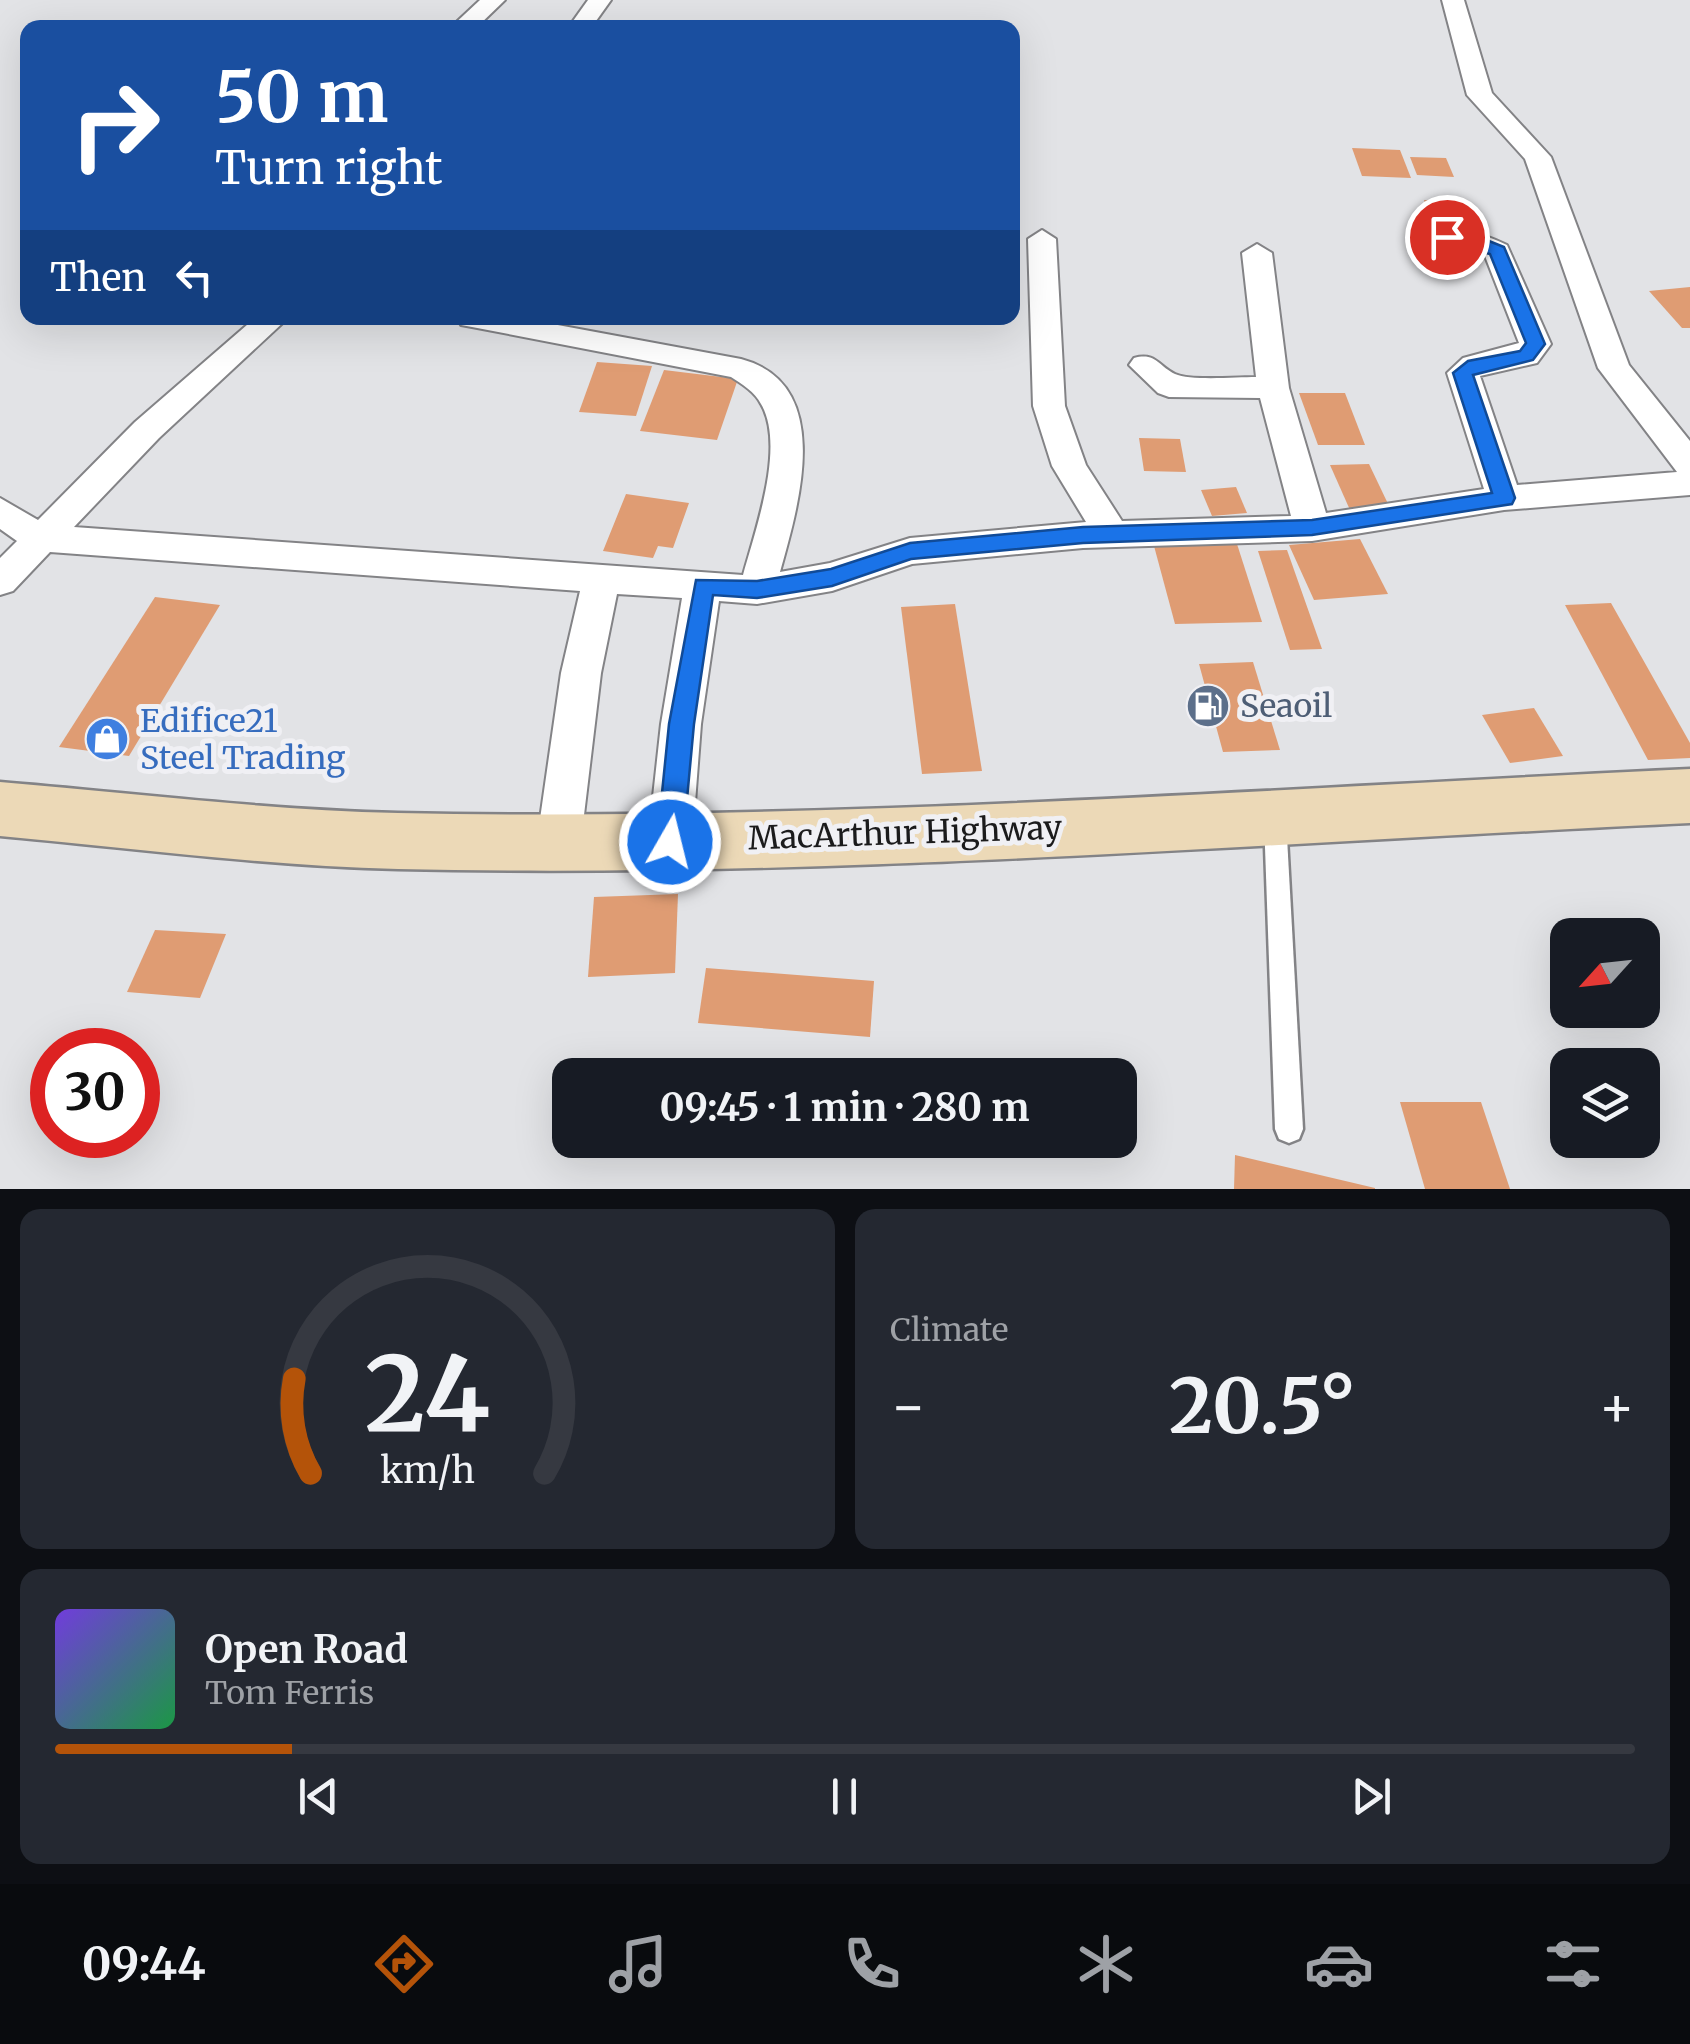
<!DOCTYPE html>
<meta charset="utf-8">
<style>
:root{--surface:#171b24;--page:#242831;--text:#f1f3f6;--muted:#9ea1a6;--line:#363941;--accent:#b45309}
body{margin:0;font-family:Merriweather,serif;background:var(--page);color:var(--text);height:100vh;display:flex;flex-direction:column;font-size:38px;white-space:nowrap}
*{box-sizing:border-box;margin:0}
p{font-size:32px;color:var(--muted)}
.icon{flex:none;width:55px;height:55px;fill:none;stroke:currentColor;stroke-width:2;stroke-linecap:round;stroke-linejoin:round}
.map{position:relative;height:1189px;overflow:hidden}
.side{display:flex;flex-direction:column;gap:20px;padding:20px;background:#0d0f14;flex:1}
.side>*{flex:none}
.guide{position:absolute;left:20px;top:20px;width:1000px;height:305px;border-radius:20px;box-shadow:0 10px 40px #0002;background:#1a4fa0;color:#fff;overflow:hidden}
.needle{width:65px;rotate:243deg}
.controls{position:absolute;left:1550px;top:918px;display:grid;gap:20px}
.controls a{display:grid;place-items:center;width:110px;height:110px;border-radius:20px;background:var(--surface);box-shadow:0 10px 40px #0002;font-size:50px}
.speed{position:absolute;left:30px;top:1028px;display:flex;gap:20px;font-size:50px;font-weight:700;text-align:center}
.speed>*{display:grid;place-content:center;width:130px;height:130px;border-radius:50%;background:var(--surface);box-shadow:0 10px 40px #0002;line-height:1}
.speed .limit{border:15px solid #d22;background:#fff;color:#111}
.pin{position:absolute;display:grid;place-items:center;width:85px;height:85px;color:#fff;margin:-42px;border:5px solid #fff;border-radius:50%;box-shadow:0 2px 10px #0007}
.me{position:absolute;width:110px;margin:-55px;rotate:8deg;stroke-linejoin:round;filter:drop-shadow(0 0 8px #0008)}
.turn{display:flex;align-items:center;gap:35px;height:210px;padding:0 30px;font-size:45px}
.turn .icon{width:130px;height:130px;stroke-width:2.5}
.turn b{display:block;font-size:70px;line-height:85px}
.then{display:flex;align-items:center;height:95px;padding:0 30px;background:#0003;gap:20px;font-size:38px}
.big{font-size:75px;font-weight:700;line-height:1.1}
.side .tile{flex:1;display:flex;flex-direction:column;justify-content:center;gap:15px;min-width:0;padding:0 35px;border-radius:20px;background:var(--page)}
.side .dial{align-items:center;gap:0}
.dial svg{height:260px;overflow:visible;fill:none;stroke:var(--line);stroke-width:7;stroke-linecap:round;text-anchor:middle}
.dial text{fill:var(--text);stroke:none}
.song{display:flex;align-items:center;gap:30px}
.cover{width:120px;height:120px;border-radius:15px;background:linear-gradient(135deg,hsl(260 70% 55%),hsl(140 70% 35%))}
.played{height:10px;border-radius:5px;background:linear-gradient(90deg,var(--accent) 15%,var(--line) 15%)}
.keys{display:flex;justify-content:space-around;direction:ltr}
.heat{display:flex;justify-content:space-between;align-items:center;font-size:55px;direction:ltr}
.side .tiles{flex:1;display:grid;gap:20px;grid-template-columns:1fr 1fr}
.tile:last-child{grid-column:span 2}
.trip{position:absolute;left:552px;top:1058px;width:585px;height:100px;border-radius:20px;background:var(--surface);box-shadow:0 10px 40px #0002;font-weight:700;line-height:100px;text-align:center}
.menu{display:flex;height:160px;justify-content:space-around;align-items:center;background:#090b0e;color:var(--muted)}
.menu .icon{width:70px;height:70px}
.menu .current{color:var(--accent)}
.menu b{font-size:45px;color:var(--text)}
.map>svg:first-child{display:block}
.building{fill:#df9c73}
.lines{fill:none;stroke-linecap:round;stroke-linejoin:round}
.service-casing{stroke:#838386;stroke-width:5}
.minor-casing{stroke:#838386;stroke-width:4}
.secondary-casing{stroke:#838386;stroke-width:5}
.service{fill:#fff;fill-rule:evenodd}
.minor{fill:#fff;fill-rule:evenodd}
.secondary{fill:#ecd9b7;fill-rule:evenodd}
.route{fill:#1a73e8;stroke:#114b97;stroke-width:2.5}
.labels{text-anchor:middle;stroke-width:10;stroke-linejoin:round;paint-order:stroke}
.service-label{font-size:32px;fill:#4e5e75;stroke:#f0f0f4;text-anchor:start}
.shop-label{font-size:32px;fill:#366cbe;stroke:#f0f0f4;text-anchor:start}
.street-label{font-size:32px;fill:#1b1b1c;stroke:#f0f0f4}
</style>
<div class="map">
<svg width="1690" height="1189" viewBox="0 0 1690 1189">
<rect width="100%" height="100%" fill="#e2e3e6"/>
<g class="building">
<polygon points="1352,148 1400,150 1411,178 1362,176"/>
<polygon points="1410,157 1446,158 1454,177 1417,175"/>
<polygon points="1424,200 1472,203 1482,234 1432,231"/>
<polygon points="1690,287 1690,328 1682,328 1649,291"/>
<polygon points="597,362 652,366 636,416 579,412"/>
<polygon points="664,370 738,379 717,440 640,431"/>
<polygon points="1299,393 1345,393 1365,445 1318,445"/>
<polygon points="1139,438 1180,439 1186,472 1144,471"/>
<polygon points="1369,464 1390,508 1350,510 1330,465"/>
<polygon points="1236,487 1247,513 1212,516 1201,490"/>
<polygon points="626,494 689,503 673,548 658,546 653,558 603,551"/>
<polygon points="1360,539 1388,594 1314,600 1289,545"/>
<polygon points="1237,544 1262,622 1175,624 1154,546"/>
<polygon points="1287,550 1322,649 1290,650 1258,551"/>
<polygon points="155,597 220,605 129,756 59,747"/>
<polygon points="1611,603 1690,743 1690,758 1648,760 1565,605"/>
<polygon points="955,604 982,771 922,774 901,607"/>
<polygon points="1253,662 1280,750 1223,752 1199,664"/>
<polygon points="1534,708 1563,756 1510,763 1482,715"/>
<polygon points="678,894 675,973 588,977 594,897"/>
<polygon points="155,930 226,934 200,998 127,992"/>
<polygon points="706,968 874,981 870,1037 698,1023"/>
<polygon points="1400,1102 1481,1102 1510,1189 1425,1189"/>
<polygon points="1235,1155 1375,1188 1375,1189 1234,1189"/>
</g>
<g class="lines">
<g class="service-casing">
<polygon id="service" points="1275,809 1283,812 1286,819 1303,1129 1299,1139 1289,1143 1279,1139 1275,1129 1264,819 1267,812"/>
</g>
<g class="minor-casing">
<g id="minor">
<polygon points="480,0 505,0 476,28 450,28"/>
<polygon points="588,0 611,0 591,28 568,28"/>
<path d="M1442,0H1464L1492,93L1551,157L1629,365L1690,441V495L1504,510L1312,541L1083,548L912,564L832,591L757,604L719,601L701,724L692,842L685,856L670,861L655,856L648,842L661,724L682,598L617,594L601,673L581,840L574,854L559,859L544,854L537,840L561,673L580,591L50,552L13,591L0,595V558L17,541L0,529V498L38,520L135,422L255,318H288L159,438L74,527L743,575C755,531 786,446 761,404C755,392 742,384 731,377L472,327L461,325L457,318H520L741,359C836,384 798,507 780,572L830,563L910,538L1086,522L1052,466L1033,406L1028,239L1042,230L1056,239L1065,406L1086,465L1122,521L1291,516L1260,398L1169,397L1158,393L1129,365L1134,358C1156,352 1158,366 1175,374C1190,381 1237,377 1256,377L1242,253L1257,244L1272,253L1289,388L1326,513L1484,489L1447,373L1463,358L1519,343L1485,256L1467,248L1412,240L1408,234L1412,228C1442,220 1480,232 1507,245L1551,344L1537,363L1480,376L1517,485L1677,472L1598,368L1525,159L1467,95Z"/>
</g>
</g>
<g class="secondary-casing">
<path id="secondary" d="M1690,769V823C1260,843 829,879 398,869C265,866 133,848 0,836V782C133,793 265,810 398,813C829,822 1260,789 1690,769Z"/>
</g>
<use href="#service" class="service"/>
<use href="#minor" class="minor"/>
<use href="#secondary" class="secondary"/>
</g>
<polygon class="route" points="1447,232 1479,237 1504,247 1545,344 1533,360 1473,375 1515,498 1512,504 1312,535 1083,543 911,559 832,586 757,598 713,595 694,724 683,842 680,850 661,850 657,842 669,724 696,580 757,581 831,569 910,543 1083,527 1312,520 1492,493 1453,373 1468,361 1520,351 1526,343 1490,254 1441,241 1439,237"/>
<defs>
<g id="fuel-disc" transform="scale(2.25)"><circle r="9.5" fill="#5c6f8a" stroke="#f0f0f4"/><path d="M-5.5-6h7V0h2V4h1.3V-2.5L3-4.5l.8-.8L6-3V5H2.5V1h-1V6h-7ZM-4.2-4.7v3.2H.2V-4.7Z" fill="#fff"/></g>
<g id="shop-disc" transform="scale(2.25)"><circle r="9.5" fill="#3f7fe0" stroke="#f0f0f4"/><path d="M-5-2.5h2.3a2.7 3.5 0 0 1 5.4 0H5L5.5 6h-11ZM-1.5-2.5h3a1.5 2.3 0 0 0-3 0Z" fill="#fff"/></g>
</defs>
<g fill-rule="evenodd">
<use href="#fuel-disc" x="1208" y="706"/>
<use href="#shop-disc" x="107" y="739"/>
</g>
<g class="labels">
<g class="service-label">
<text x="1240" y="717">Seaoil</text>
</g>
<g class="shop-label">
<text x="140" y="732">Edifice21<tspan x="140" dy="37">Steel Trading</tspan></text>
</g>
<g class="street-label">
<text transform="translate(905 833) rotate(-2)" y="11">MacArthur Highway</text>
</g>
</g>
</svg>
<div class="controls">
<a><svg class="needle" viewBox="-14 -14 28 28"><path d="M0-13l5 13h-10z" fill="#e53935"/><path d="M0 13l5-13h-10z" fill="#9ea1a6"/></svg></a>
<a><svg class="icon" aria-label="layers" viewBox="0 0 24 24"><path d="M12 4l9 5-9 5-9-5zM3 14l9 5 9-5"/></svg></a>
</div>
<div class="speed"><div class="limit">30</div></div>
<div class="pin" style="left:1447px;top:237px;background:#d93025"><svg class="icon" aria-label="arrive" viewBox="0 0 24 24"><path d="M6 21V4h12l-3 4 3 4H6"/></svg></div>
<svg class="me" style="left:670px;top:842px" viewBox="-20 -20 40 40"><circle r="17" fill="#1a73e8" stroke="#fff" stroke-width="3"/><path d="M0-11L8 9 0 5-8 9z" fill="#fff"/></svg>
<div class="trip">09:45 · 1 min · 280 m</div>
<div class="guide">
<div class="turn"><svg class="icon" aria-label="right" viewBox="0 0 24 24"><path d="M7 20v-9h11M14 6l5 5-5 5"/></svg><div><b>50 m</b>Turn right</div></div>
<div class="then">Then<svg class="icon" aria-label="left" viewBox="0 0 24 24"><path d="M17 20v-9H6M10 6l-5 5 5 5"/></svg></div>
</div>
</div>
<section class="side">
<div class="tiles">
<div class="tile dial"><svg viewBox="0 0 100 80">
<path d="M14 69A42 42 0 1 1 86 69"/>
<path d="M14 69A42 42 0 0 1 9 40" stroke="#b45309"/>
<text x="50" y="56" font-size="32" font-weight="700">24</text>
<text x="50" y="72" font-size="11">km/h</text>
</svg></div>
<div class="tile"><p>Climate</p>
<div class="heat"><a>−</a><b class="big">20.5°</b><a>+</a></div>
</div>
<div class="tile">
<div class="song"><i class="cover"></i><div><b>Open Road</b><p>Tom Ferris</p></div></div>
<div class="played"></div>
<div class="keys"><svg class="icon" aria-label="previous" viewBox="0 0 24 24"><path d="M18 5L8 12l10 7zM5 5v14"/></svg><svg class="icon" aria-label="pause" viewBox="0 0 24 24"><path d="M8 5v14M16 5v14"/></svg><svg class="icon" aria-label="next" viewBox="0 0 24 24"><path d="M6 5l10 7-10 7zM19 5v14"/></svg></div>
</div>
</div>
</section>
<nav class="menu">
<b>09:44</b>
<svg class="icon current" aria-label="directions" viewBox="0 0 24 24"><path d="M12 3l9 9-9 9-9-9zM9 14v-3h6M13 9l2 2-2 2"/></svg>
<svg class="icon" aria-label="music" viewBox="0 0 24 24"><path d="M9 18V5l10-2v13"/><circle cx="6" cy="18" r="3"/><circle cx="16" cy="16" r="3"/></svg>
<svg class="icon" aria-label="phone" viewBox="0 0 24 24"><path d="M5 4h4l2 5-3 2q2 4 5 5l2-3 5 2v4C11 20 4 13 5 4z"/></svg>
<svg class="icon" aria-label="climate" viewBox="0 0 24 24"><path d="M12 3v18M4 7l16 10M4 17L20 7"/></svg>
<svg class="icon" aria-label="car" viewBox="0 0 24 24"><path d="M5 17H2v-5l4-1 3-4h7l3 4 3 1v5h-3M9 17h6M6 11h13"/><circle cx="7" cy="17" r="2"/><circle cx="17" cy="17" r="2"/></svg>
<svg class="icon" aria-label="filters" viewBox="0 0 24 24"><path d="M4 7h16M4 17h16"/><circle cx="9" cy="7" r="2"/><circle cx="15" cy="17" r="2"/></svg>
</nav>
